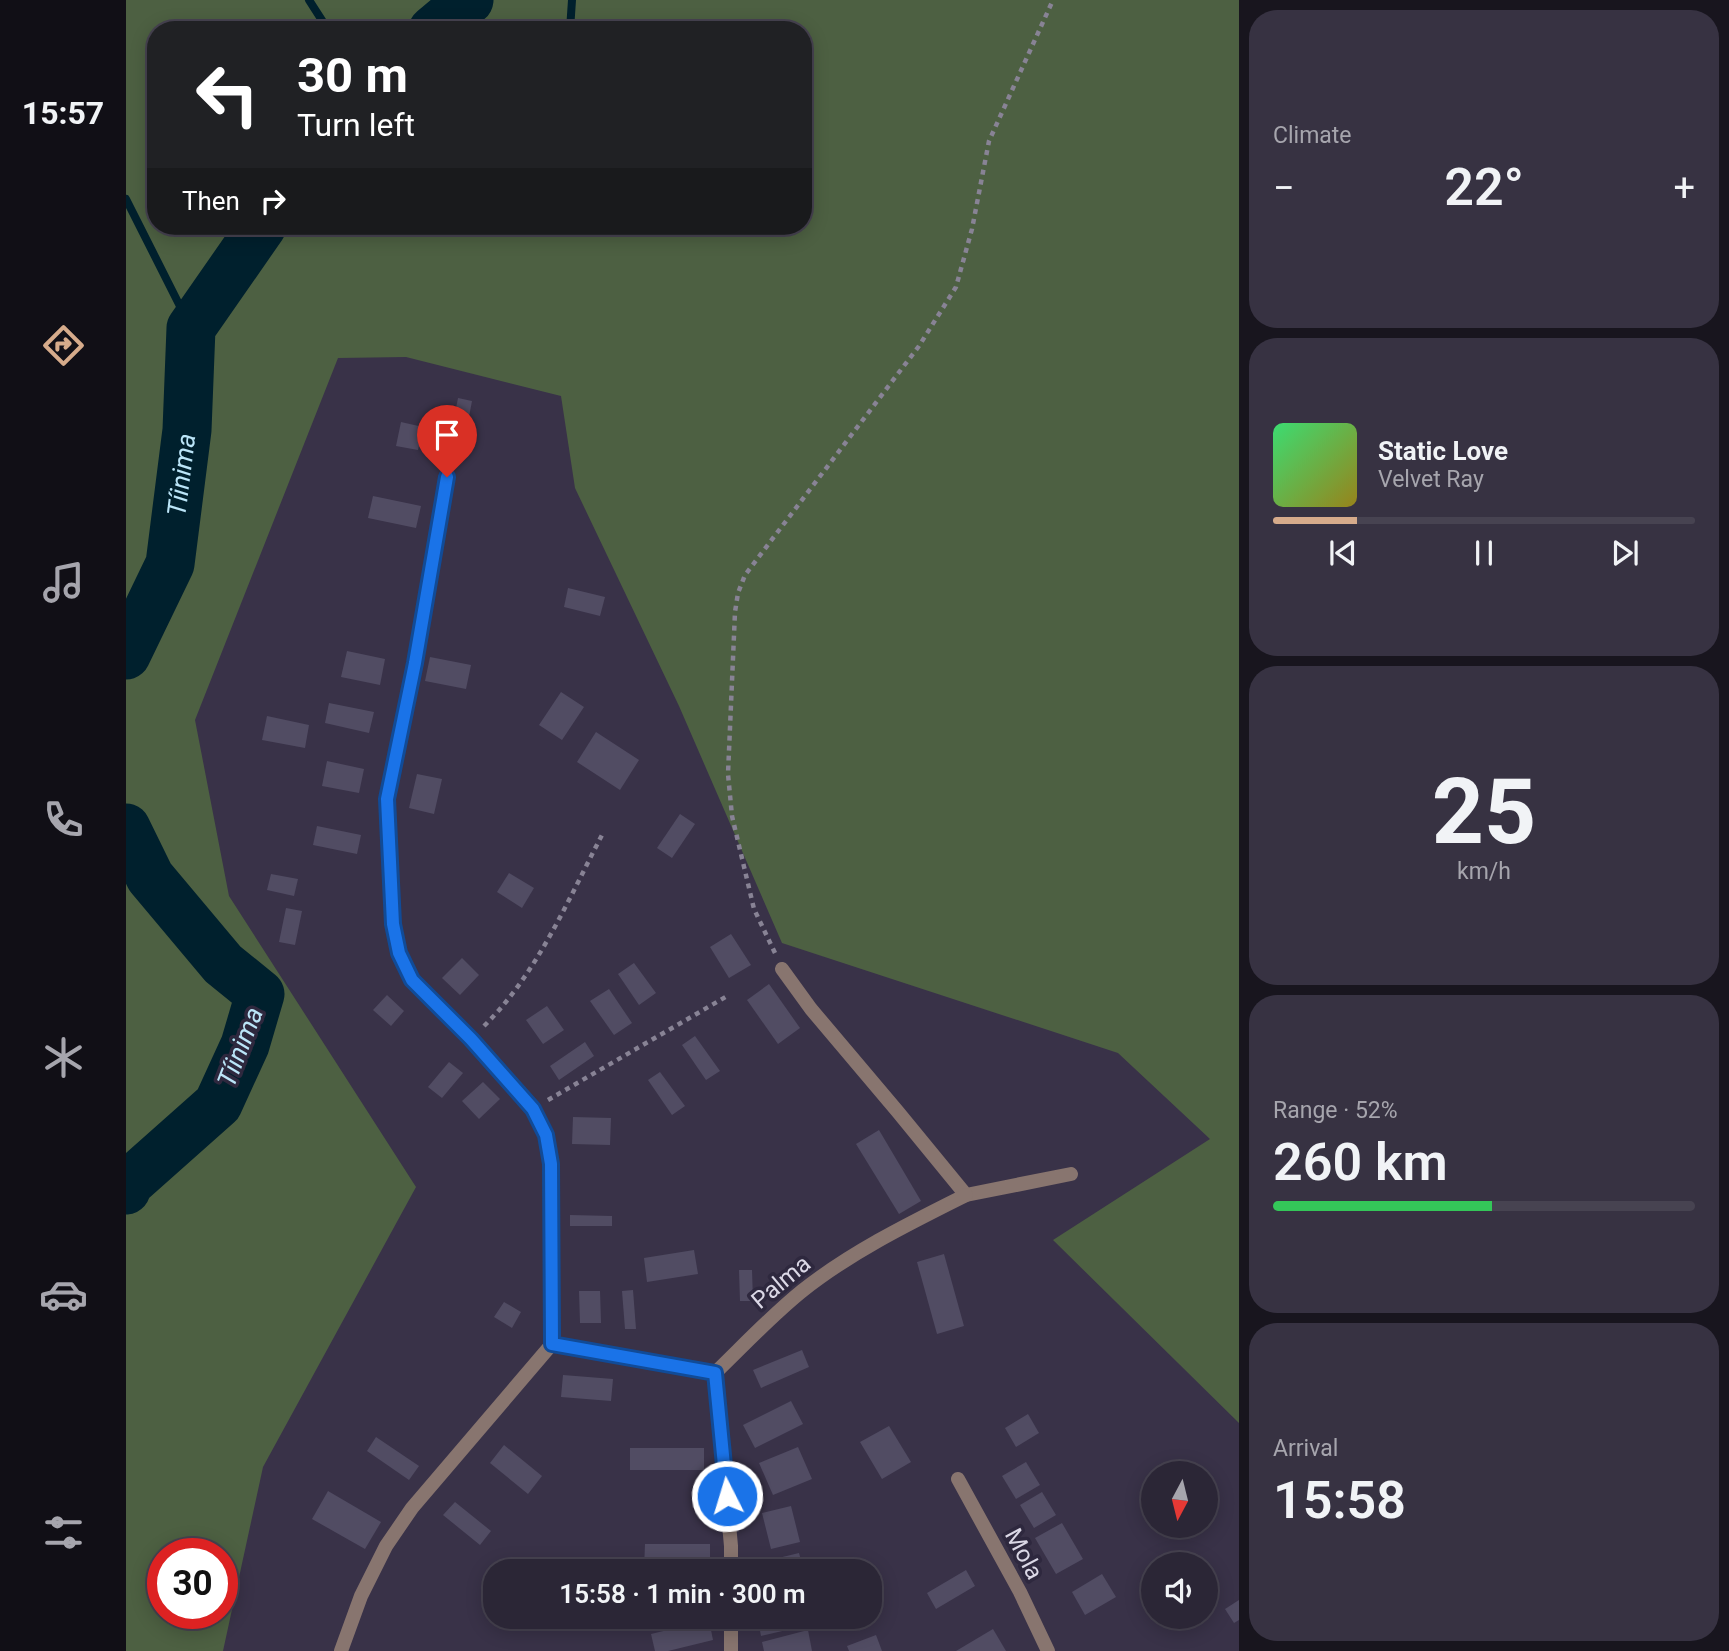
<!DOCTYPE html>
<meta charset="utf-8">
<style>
:root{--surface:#2b2636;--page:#373242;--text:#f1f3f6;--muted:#a6a5ad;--line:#474351;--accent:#d6ab8b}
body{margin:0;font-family:Roboto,sans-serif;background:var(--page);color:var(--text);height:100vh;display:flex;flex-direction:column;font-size:26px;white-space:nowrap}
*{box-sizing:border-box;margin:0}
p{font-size:23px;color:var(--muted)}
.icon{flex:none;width:38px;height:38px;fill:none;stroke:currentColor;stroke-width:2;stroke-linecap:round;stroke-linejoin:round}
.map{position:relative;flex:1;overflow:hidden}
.panel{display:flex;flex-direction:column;gap:10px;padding:10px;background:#18151e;width:490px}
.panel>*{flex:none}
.hud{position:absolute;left:21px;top:21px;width:665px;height:214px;border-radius:28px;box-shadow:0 4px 18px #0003,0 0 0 2px var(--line);background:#202124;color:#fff;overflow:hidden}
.needle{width:46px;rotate:187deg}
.fabs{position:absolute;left:1015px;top:1461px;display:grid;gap:14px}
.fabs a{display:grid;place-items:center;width:77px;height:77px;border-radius:50%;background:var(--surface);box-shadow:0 4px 18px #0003,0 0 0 2px var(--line);font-size:35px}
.speed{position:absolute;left:21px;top:1538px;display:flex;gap:14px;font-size:35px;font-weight:700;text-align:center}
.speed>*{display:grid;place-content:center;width:91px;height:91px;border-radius:50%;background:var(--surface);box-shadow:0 4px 18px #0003,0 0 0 2px var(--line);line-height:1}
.speed .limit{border:10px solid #d22;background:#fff;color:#111}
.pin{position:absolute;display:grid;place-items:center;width:60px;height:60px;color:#fff;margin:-72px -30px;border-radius:50% 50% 50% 0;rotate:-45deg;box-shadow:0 0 7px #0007}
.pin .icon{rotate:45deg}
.me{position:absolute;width:77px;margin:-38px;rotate:355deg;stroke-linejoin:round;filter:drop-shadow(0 0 5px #0008)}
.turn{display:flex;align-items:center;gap:24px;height:147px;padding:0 35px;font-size:32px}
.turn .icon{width:91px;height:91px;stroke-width:2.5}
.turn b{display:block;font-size:49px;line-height:60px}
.then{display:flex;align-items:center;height:66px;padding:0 35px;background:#0003;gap:14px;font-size:26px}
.big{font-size:52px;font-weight:600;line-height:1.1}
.panel .card{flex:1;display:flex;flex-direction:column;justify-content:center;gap:10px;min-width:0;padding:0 24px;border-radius:28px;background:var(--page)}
.panel .dial{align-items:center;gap:0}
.dial b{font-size:91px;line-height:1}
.song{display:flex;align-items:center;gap:21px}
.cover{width:84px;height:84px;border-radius:10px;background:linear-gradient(135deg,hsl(140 70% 55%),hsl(50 70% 35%))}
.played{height:7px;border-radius:4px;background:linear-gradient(90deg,var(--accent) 20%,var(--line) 20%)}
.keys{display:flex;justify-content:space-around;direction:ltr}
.heat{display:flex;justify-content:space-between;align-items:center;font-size:38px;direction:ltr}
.charge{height:10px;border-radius:5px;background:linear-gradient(90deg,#34c759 52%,var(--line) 0)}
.trip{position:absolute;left:357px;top:1559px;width:399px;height:70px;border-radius:28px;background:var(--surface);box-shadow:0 4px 18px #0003,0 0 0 2px var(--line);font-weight:600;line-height:70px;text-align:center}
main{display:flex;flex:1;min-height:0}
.tabs{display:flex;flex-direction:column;width:126px;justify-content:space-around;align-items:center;background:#110f16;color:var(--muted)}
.tabs .icon{width:49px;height:49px}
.tabs .on{color:var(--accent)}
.tabs b{font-size:32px;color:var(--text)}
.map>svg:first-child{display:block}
.green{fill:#4d6042;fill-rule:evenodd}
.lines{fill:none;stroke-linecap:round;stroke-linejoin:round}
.stream{stroke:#00202d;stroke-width:8}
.river{stroke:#00202d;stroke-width:49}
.building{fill:#514c63}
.path{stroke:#888395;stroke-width:4.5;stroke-dasharray:5 5;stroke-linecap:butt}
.service{stroke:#88756f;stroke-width:14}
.minor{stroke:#88756f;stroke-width:14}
.route-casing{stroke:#114b97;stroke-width:18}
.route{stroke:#1a73e8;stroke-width:12}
.labels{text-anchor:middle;stroke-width:7;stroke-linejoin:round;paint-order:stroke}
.street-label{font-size:24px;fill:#dbd8e6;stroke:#2e283e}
.water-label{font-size:26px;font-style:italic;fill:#bbe5f8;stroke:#2e283e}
</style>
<main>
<nav class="tabs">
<b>15:57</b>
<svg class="icon on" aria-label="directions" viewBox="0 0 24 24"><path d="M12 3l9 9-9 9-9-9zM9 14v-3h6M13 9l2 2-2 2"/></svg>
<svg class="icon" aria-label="music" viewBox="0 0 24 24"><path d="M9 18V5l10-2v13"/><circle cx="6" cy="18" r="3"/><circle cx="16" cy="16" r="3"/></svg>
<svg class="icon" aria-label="phone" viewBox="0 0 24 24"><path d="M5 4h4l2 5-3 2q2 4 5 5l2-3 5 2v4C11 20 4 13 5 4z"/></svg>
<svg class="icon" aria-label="climate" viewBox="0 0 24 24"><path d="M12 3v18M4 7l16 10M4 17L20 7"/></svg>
<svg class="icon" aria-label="car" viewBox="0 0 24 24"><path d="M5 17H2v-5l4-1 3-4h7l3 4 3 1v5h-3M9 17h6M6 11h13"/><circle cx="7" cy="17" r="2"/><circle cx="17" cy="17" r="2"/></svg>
<svg class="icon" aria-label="filters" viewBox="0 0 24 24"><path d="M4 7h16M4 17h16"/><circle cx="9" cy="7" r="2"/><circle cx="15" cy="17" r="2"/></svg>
</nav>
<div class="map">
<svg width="1113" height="1651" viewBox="0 0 1113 1651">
<rect width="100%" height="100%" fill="#393248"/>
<path class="green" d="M0,0H1113V1423L927,1240L1084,1139L992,1053L656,943L553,706L449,488L435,396L280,357L212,358L69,720L103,896L290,1187L137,1467L97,1651H0ZM30,30H677V226H30ZM96,1554V1614H37V1554Z"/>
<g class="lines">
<g class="stream">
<polyline points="183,0 199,25 209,30"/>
<polyline points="444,30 446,0"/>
<polyline points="0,199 65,328"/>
<polyline points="387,226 391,230 433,231 435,226"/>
</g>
<g class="river">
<polyline points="307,30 343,0"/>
<path id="s1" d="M0,655L44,564L61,430L65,328L136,226"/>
<polyline points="0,828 24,877 97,964 134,994 119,1045 92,1104 2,1184 0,1190"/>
</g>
</g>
<g class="building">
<polygon points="332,398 346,401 340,433 326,429"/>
<polygon points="275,422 297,427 292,450 270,446"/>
<polygon points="247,496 295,506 290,528 242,518"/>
<polygon points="442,588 479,597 474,616 438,607"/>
<polygon points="221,651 259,659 254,685 215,677"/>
<polygon points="304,657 345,665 340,689 299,681"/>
<polygon points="435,692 458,707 436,740 413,725"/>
<polygon points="203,703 248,712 243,733 199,723"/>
<polygon points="141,716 183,725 179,748 136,740"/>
<polygon points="470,732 513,760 494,790 451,762"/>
<polygon points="201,761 238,769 233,793 196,786"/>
<polygon points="291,774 316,779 308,814 283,808"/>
<polygon points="554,814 569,824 546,858 531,848"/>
<polygon points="191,826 235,835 231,854 187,845"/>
<polygon points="383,873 408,888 396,908 371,892"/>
<polygon points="145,874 172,879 168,896 141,890"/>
<polygon points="160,908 176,911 169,945 153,942"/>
<polygon points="605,934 625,965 603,978 584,947"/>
<polygon points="336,958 353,975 334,995 316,978"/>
<polygon points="508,963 530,993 513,1005 492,974"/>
<polygon points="643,984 674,1028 652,1044 621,1000"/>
<polygon points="483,989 506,1023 488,1035 464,1001"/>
<polygon points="261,995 278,1011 265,1026 247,1010"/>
<polygon points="421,1006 438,1030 417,1044 400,1020"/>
<polygon points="569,1036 594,1071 580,1080 556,1045"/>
<polygon points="459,1042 468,1056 433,1080 424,1066"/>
<polygon points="323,1062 337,1073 316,1098 302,1087"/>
<polygon points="534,1072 559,1106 546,1115 522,1080"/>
<polygon points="357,1082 374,1099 353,1119 336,1101"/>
<polygon points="447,1117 485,1118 484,1145 446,1144"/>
<polygon points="753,1130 795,1201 773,1214 730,1144"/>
<polygon points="444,1215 486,1216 486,1226 444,1226"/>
<polygon points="568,1250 572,1274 521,1282 518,1258"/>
<polygon points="818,1254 838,1326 811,1334 791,1262"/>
<polygon points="613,1270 626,1270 627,1301 614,1301"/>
<polygon points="507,1290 510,1329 499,1329 496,1291"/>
<polygon points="453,1291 474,1291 475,1323 454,1323"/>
<polygon points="378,1302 395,1312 386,1328 368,1317"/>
<polygon points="676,1350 683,1367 635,1388 627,1370"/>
<polygon points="437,1375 487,1379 485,1401 435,1397"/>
<polygon points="665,1401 677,1424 629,1448 617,1425"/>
<polygon points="902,1414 913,1433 890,1447 879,1428"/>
<polygon points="763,1426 785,1462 756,1479 734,1442"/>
<polygon points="250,1437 293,1466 283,1480 241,1451"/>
<polygon points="378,1445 416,1476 402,1494 364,1463"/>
<polygon points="672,1447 686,1479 647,1495 633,1463"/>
<rect x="504" y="1448" width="74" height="22"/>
<polygon points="900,1462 914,1485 890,1499 876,1476"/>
<polygon points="202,1491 255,1522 239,1549 186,1519"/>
<polygon points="916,1492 930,1515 908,1528 894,1505"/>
<polygon points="329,1502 365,1531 354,1545 317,1515"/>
<polygon points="665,1506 674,1542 645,1549 636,1513"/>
<polygon points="936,1523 957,1559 930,1574 909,1538"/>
<polygon points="519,1544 584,1544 584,1569 518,1569"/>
<polygon points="673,1553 677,1568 662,1572 647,1572 644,1560"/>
<polygon points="840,1570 849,1586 810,1609 801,1593"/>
<polygon points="976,1574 990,1597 959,1615 946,1592"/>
<polygon points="1113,1600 1113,1620 1108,1623 1099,1609"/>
<polygon points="643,1617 680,1617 682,1625 635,1636 632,1620"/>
<polygon points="583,1620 587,1640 542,1651 529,1651 525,1634"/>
<polygon points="867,1629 880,1651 830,1651"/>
<polygon points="682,1630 686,1651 638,1651 636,1642"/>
<polygon points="750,1635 756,1651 723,1651 721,1646"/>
</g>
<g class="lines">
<g class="path">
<polyline points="649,953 628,909 606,816 602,774 609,612 612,593 619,575 793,346 830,287 846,229 863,141 927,0"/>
<path d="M358,1026C411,974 442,900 476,835"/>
<polyline points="422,1100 603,995"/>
</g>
<polyline class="service" points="656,969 685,1009 772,1112 840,1195 945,1174"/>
<g class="minor">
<polyline points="426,1344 589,1373"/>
<path d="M589,1373C618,1345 645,1316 676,1291C725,1252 784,1223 840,1195"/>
<polyline points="589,1373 605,1546 605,1572"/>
<polyline points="832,1479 894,1592 922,1651"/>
<polyline points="215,1651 235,1596 260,1546 286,1508 426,1344 425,1164 420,1135 407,1109 345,1039 286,980 273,953 267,924 261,799 289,663 321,476"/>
<polyline points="605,1651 605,1617"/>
</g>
</g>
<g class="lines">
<g class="route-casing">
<polyline id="route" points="321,477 289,663 261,799 267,924 273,953 286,980 345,1039 407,1109 420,1135 425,1164 426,1344 589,1373 601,1496"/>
</g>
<use href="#route" class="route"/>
</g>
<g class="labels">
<g class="street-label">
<text transform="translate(655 1282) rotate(-40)" y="8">Palma</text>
<text transform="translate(898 1554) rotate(62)" y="8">Mola</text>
</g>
<g class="water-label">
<text dy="9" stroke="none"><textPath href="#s1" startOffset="191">Tíinima</textPath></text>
<text transform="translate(114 1047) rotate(-69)" y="9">Tíinima</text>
</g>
</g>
</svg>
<div class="fabs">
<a><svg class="needle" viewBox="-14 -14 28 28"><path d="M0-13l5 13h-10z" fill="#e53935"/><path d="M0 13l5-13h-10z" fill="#a6a5ad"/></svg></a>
<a><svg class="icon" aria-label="sound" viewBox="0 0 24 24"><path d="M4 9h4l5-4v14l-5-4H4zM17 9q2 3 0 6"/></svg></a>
</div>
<div class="speed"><div class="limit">30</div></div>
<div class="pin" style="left:321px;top:477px;background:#d93025"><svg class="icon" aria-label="arrive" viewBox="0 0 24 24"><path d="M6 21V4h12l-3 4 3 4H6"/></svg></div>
<svg class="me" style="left:601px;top:1496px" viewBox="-20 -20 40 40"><circle r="17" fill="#1a73e8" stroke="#fff" stroke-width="3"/><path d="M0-11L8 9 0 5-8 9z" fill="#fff"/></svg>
<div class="trip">15:58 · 1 min · 300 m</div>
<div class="hud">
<div class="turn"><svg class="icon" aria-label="left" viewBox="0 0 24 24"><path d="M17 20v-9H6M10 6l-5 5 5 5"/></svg><div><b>30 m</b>Turn left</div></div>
<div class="then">Then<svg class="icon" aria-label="right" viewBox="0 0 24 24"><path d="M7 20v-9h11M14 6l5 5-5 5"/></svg></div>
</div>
</div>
<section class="panel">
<div class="card"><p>Climate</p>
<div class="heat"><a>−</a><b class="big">22°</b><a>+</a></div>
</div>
<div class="card">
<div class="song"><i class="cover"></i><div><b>Static Love</b><p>Velvet Ray</p></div></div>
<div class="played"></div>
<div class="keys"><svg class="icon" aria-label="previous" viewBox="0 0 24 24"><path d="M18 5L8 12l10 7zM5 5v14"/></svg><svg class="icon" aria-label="pause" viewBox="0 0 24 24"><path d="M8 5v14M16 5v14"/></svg><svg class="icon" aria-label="next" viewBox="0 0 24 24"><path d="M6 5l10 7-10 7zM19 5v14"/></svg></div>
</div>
<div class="card dial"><b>25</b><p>km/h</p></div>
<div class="card"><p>Range · 52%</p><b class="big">260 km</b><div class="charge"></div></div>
<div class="card"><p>Arrival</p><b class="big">15:58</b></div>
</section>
</main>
